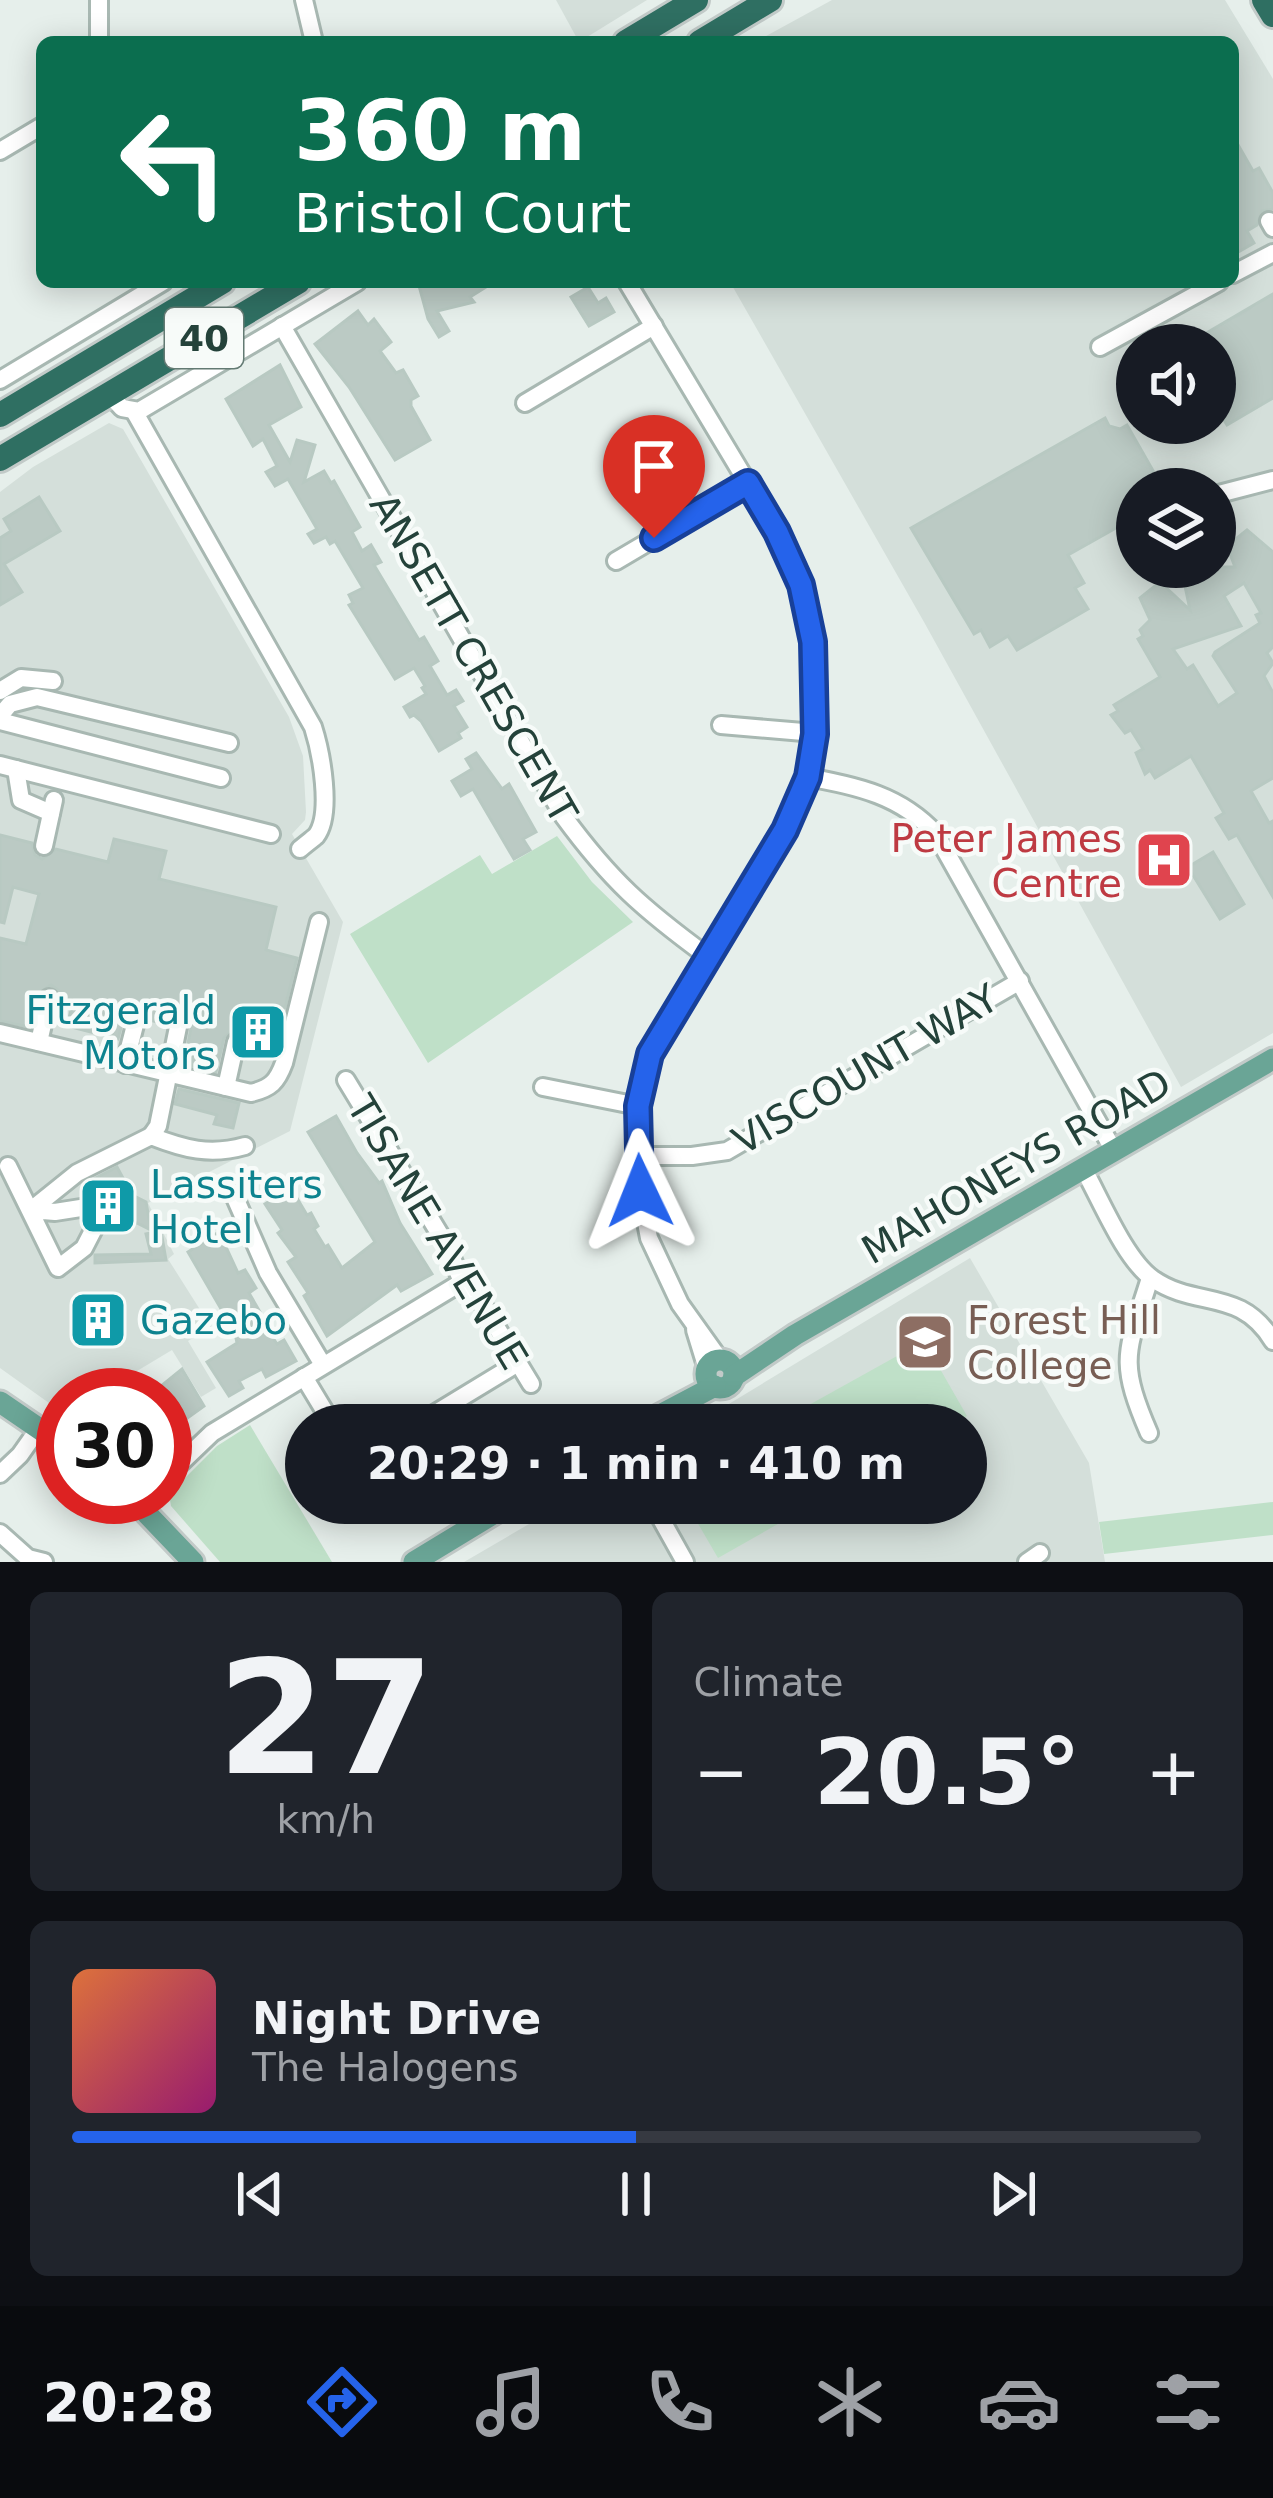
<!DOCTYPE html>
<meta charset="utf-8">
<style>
:root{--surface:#171b24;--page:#20242c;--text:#f1f3f6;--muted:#9ea1a6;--line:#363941;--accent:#2563eb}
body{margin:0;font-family:"DejaVu Sans",sans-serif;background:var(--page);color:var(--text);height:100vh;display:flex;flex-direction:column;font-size:45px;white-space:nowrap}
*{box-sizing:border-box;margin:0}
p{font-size:39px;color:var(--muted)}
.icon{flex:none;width:66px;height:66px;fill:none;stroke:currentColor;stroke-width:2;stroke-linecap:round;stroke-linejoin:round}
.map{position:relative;height:1562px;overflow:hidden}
.details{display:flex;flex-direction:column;gap:30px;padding:30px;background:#0d0f14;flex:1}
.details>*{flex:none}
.top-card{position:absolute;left:36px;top:36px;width:1203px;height:252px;border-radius:18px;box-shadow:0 6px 30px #0003;background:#0b6e4f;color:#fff;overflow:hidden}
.tools{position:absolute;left:1116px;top:324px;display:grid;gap:24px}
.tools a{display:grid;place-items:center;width:120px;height:120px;border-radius:50%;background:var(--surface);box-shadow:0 6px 30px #0003;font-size:60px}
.speed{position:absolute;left:36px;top:1368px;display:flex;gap:24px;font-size:60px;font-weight:700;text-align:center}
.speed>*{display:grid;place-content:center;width:156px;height:156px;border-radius:50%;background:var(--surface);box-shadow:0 6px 30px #0003;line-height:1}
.speed .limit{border:18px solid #d22;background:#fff;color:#111}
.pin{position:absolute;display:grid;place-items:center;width:102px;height:102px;color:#fff;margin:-123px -51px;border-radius:50% 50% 50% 0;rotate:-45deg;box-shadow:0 0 12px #0007}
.pin .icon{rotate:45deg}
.me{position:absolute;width:132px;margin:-66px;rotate:358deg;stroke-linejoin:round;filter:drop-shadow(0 0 9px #0008)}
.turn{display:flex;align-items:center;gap:42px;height:252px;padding:0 60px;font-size:54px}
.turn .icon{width:156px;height:156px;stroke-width:2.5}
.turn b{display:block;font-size:84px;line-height:102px}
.big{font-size:90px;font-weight:600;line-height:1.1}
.details .widget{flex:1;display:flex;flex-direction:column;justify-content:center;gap:18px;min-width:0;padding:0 42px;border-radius:18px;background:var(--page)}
.details .dial{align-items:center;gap:0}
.dial b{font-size:156px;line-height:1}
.song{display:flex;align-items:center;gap:36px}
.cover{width:144px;height:144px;border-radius:18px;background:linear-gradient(135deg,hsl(20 70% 55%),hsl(320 70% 35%))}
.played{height:12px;border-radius:6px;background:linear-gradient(90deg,var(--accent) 50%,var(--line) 50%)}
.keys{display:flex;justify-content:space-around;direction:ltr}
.heat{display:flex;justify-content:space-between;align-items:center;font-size:66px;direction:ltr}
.details .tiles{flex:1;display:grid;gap:30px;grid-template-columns:1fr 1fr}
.widget:last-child{grid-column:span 2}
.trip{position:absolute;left:285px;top:1404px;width:702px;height:120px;border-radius:60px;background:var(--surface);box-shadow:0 6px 30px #0003;font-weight:600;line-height:120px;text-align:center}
.dock{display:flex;height:192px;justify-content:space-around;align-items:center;background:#090b0e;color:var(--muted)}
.dock .icon{width:84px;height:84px}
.dock .selected{color:var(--accent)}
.dock b{font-size:54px;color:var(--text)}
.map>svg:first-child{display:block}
.built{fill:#d4dfda;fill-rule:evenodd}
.green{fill:#bfe0c8}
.building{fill:#bbcac4;stroke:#b8c9c2;stroke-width:3;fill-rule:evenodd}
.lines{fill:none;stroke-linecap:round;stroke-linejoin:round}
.minor-casing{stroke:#a8b8b2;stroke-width:22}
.major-casing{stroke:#c2cac8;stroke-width:27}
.highway-casing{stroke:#c2cac8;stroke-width:30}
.minor{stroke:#fff;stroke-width:16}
.major{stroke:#6aa596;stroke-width:21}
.highway{stroke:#2f6f62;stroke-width:24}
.route-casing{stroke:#184099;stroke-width:30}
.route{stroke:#2563eb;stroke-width:21}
.labels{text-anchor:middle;stroke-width:9;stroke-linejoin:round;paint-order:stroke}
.shield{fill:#f7fbf9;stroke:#637a73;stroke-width:3}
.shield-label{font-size:36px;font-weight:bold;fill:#24423a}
.street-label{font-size:39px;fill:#24423a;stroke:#f7fbf9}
.health-label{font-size:39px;fill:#be3a42;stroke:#f7fbf9;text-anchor:end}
.culture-label{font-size:39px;fill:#0d838f;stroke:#f7fbf9;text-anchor:start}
.education-label{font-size:39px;fill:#785e54;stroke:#f7fbf9;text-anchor:start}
</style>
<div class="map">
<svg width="1273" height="1562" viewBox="0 0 1273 1562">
<rect width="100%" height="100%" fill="#e6efeb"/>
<g class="built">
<polygon points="556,0 647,0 579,42"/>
<path d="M832,0H1225L1273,79V1033L1181,1087L924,622L730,282H1233V42H755ZM1137,345H1215V423H1137ZM1137,489H1215V567H1137Z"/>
<polygon points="109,423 123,429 289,717 303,756 306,812 305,820 292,834 343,922 290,1131 148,1203 174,1254 168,1259 211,1327 188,1341 216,1388 201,1397 172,1350 97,1395 63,1395 63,1413 0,1368 0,492 33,467"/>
<polygon points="970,1258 1089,1463 1105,1562 464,1562 565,1503 966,1503 966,1425 694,1425"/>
</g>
<g class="green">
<polygon points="557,836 592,882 633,922 428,1063 350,934 480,855 492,874"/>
<polygon points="924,1341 967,1416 951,1425 773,1425"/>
<polygon points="250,1425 332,1562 220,1562 171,1506 169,1494 217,1446"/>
<polygon points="1273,1502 1273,1535 1104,1554 1099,1522"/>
<polygon points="686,1503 776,1503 785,1520 718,1558"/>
</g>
<g class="building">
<polygon points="1233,136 1253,171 1259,168 1273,193 1273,209 1262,211 1257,225 1247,231 1254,243 1233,255"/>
<polygon points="418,282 494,282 470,297 474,302 437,311 449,331 439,337 428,319"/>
<polygon points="588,287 598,303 606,298 614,312 589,326 571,297"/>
<polygon points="1273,294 1273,398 1227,425 1215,405 1215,345 1186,345"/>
<polygon points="358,311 368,325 374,319 391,342 380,351 396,373 403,370 418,396 411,400 411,406 430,440 395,460 349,387 315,344"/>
<polygon points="280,365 301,407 269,425 290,462 297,440 315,445 304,482 324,471 331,483 334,481 360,527 352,532 362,551 371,545 381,562 374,565 419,640 424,637 438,661 430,666 447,695 456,690 463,701 454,706 467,727 458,733 461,738 439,751 421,721 414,715 410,717 404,707 426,694 422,688 425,686 414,668 395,679 349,605 353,603 349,595 363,588 335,541 330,544 326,537 314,543 308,534 317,529 288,479 275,486 266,472 277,466 263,439 253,446 226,399"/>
<polygon points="1105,418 1109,426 1120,429 1127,425 1160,483 1150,489 1137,489 1137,516 1068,555 1084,583 1075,588 1088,609 1017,650 1008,636 990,647 981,630 974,634 911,528"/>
<polygon points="39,497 60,531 4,564 22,592 0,605 0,538 11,531 4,519"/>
<path d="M1247,530L1273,552V647L1267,653L1273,663L1264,676L1273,693V778L1251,791L1269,823L1273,821V897L1237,835L1229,839L1216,818L1224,813L1191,756L1155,778L1150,770L1145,774L1136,753L1143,749L1131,730L1125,733L1111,715L1118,711L1114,705L1160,677L1138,639L1143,636L1140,630L1150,620L1140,598L1160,582L1190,610L1181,567H1235L1227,546ZM1244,583L1261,613L1256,615L1260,623L1215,652L1213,656L1237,693L1218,706L1193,665L1187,669L1173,649L1241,626L1224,596Z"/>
<polygon points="476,753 502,789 509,784 536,832 523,839 530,850 514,859 473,789 461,796 452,781 472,769 466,759"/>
<polygon points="0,835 32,843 35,855 42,859 56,849 108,862 114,839 166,851 159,879 276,907 266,950 297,958 285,1008 271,1004 261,1046 250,1044 245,1060 248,1037 233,1030 224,1038 216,1072 184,1064 191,1028 185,1017 173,1015 166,1024 149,1020 145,1007 132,1005 125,1013 118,1039 67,1026 73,1003 61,1001 58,990 51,985 37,994 29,1027 0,1021 0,938 26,944 39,894 13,887 4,923 0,922"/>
<polygon points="1213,852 1244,904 1220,919 1188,867"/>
<polygon points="179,1089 239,1103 233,1128 214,1124 217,1115 175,1104"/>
<polygon points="336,1116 357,1153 379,1183 382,1181 400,1223 432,1274 401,1291 397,1285 327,1336 304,1296 308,1293 288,1262 296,1257 278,1233 282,1230 265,1204 291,1188 307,1215 311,1213 318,1226 314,1229 325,1247 328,1245 342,1268 375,1242 308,1132"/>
<polygon points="117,1167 123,1178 116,1197 134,1196 146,1202 151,1230 125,1217 121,1223 111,1223 108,1210 95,1197 84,1195 89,1184 86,1183"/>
<polygon points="161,1231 166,1260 95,1263 95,1255 151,1254 146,1234"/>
<polygon points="219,1232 238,1273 245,1270 256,1288 249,1293 260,1312 257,1314 277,1344 284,1340 296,1361 266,1377 262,1369 239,1381 243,1388 229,1396 207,1362 237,1343 235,1333 188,1252"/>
<polygon points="182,1369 204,1406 165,1434 165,1395 150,1395"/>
</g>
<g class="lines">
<g class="minor-casing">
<g id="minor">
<polyline points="304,0 314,42"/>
<polyline points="99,42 99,0"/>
<polyline points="0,151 42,126"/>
<polyline points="1269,221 1273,228"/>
<polyline points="1233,274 1273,253"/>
<polyline points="627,282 777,532 801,585 813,642 817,699 808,777 785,830 650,1055 638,1106 640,1191 649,1238 680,1304 720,1360"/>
<path d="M282,326L564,817C611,881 643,909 707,956"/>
<polyline points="1100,347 1219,282"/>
<polyline points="1133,376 1137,373"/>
<polyline points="0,380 163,282"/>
<polyline points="109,394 122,408 139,411 357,282"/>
<polyline points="525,403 654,326"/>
<path d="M134,411L313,727C321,752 333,814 316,836C315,837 302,847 300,849"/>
<polyline points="1215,495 1273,480"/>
<polyline points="616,561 748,483"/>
<polyline points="0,691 21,678 53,681"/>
<polyline points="0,716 10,704 37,697 229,743"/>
<polyline points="0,721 221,778"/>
<polyline points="721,725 815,733"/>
<polyline points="0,765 271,834"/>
<polyline points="16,769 21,800 51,813"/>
<path d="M808,777C859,787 900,795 936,834L1114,1151"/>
<polyline points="44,846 54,800"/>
<path d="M0,1033L251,1093C271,1088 277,1082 284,1063L319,922"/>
<polyline points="39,1042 49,998"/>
<polyline points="125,1064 137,1017"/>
<polyline points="346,1080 447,1246 462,1282 480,1300 531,1384"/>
<polyline points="226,1087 236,1042"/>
<polyline points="543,1087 638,1106"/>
<polyline points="151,1136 158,1126 178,1027"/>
<polyline points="638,1156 692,1156 727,1151 1020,981"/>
<polyline points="8,1166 58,1268 84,1248 99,1219 87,1207 55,1212 31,1210"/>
<path d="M1083,1168C1100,1198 1125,1260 1153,1279C1196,1309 1240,1287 1273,1341"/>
<polyline points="233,1193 268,1273 323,1365"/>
<path d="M31,1210L77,1173L151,1136C184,1149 210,1156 245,1146"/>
<polyline points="695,1330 707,1369"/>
<polyline points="304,1377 333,1425"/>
<polyline points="416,1425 518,1363"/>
<path d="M1149,1433C1117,1359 1127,1352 1150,1278"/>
<polyline points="0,1474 20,1455 39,1428"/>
<polyline points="165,1478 212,1433 462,1282"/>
<polyline points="652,1503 685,1562"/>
<polyline points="0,1533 28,1558 44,1562"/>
<polyline points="1027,1562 1040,1553"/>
</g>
</g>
<g class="major-casing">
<g id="major">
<circle cx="720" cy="1374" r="14"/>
<polyline points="734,1376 795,1335 1273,1059"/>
<polyline points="0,1402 63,1445"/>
<polyline points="641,1425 715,1386"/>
<polyline points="131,1497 193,1562"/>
<polyline points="414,1562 511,1503"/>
</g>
</g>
<g class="highway-casing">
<g id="highway">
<polyline points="1264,0 1273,15"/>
<polyline points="626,42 696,0"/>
<polyline points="700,42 770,0"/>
<polyline points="0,415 222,282"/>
<polyline points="0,459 298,282"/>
</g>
</g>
<use href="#minor" class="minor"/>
<use href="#major" class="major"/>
<use href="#highway" class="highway"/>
</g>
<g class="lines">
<g class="route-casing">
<polyline id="route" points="640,1191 638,1106 650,1054 785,830 808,777 815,734 813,642 801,585 777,532 748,483 654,538"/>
</g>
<use href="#route" class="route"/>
</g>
<defs>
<g id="hospital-square" transform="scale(3)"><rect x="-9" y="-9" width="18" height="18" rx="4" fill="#e0444e" stroke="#f7fbf9"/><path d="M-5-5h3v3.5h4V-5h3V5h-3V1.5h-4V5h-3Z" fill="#fff"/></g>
<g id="building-square" transform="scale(3)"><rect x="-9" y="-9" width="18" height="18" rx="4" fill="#0f9aa8" stroke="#f7fbf9"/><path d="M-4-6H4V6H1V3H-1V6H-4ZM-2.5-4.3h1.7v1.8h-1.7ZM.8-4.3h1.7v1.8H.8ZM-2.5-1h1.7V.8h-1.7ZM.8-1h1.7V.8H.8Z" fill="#fff"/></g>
<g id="school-square" transform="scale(3)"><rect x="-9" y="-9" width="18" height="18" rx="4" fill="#8d6e63" stroke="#f7fbf9"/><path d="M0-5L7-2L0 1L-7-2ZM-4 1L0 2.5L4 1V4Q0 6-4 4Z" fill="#fff"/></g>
</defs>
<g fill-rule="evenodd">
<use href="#hospital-square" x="1164" y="860"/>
<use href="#building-square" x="258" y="1032"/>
<use href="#building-square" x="108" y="1206"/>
<use href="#building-square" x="98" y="1320"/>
<use href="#school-square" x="925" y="1342"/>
</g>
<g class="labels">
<rect class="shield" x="165" y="308" width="78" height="60" rx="9"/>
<g class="shield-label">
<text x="204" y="351">40</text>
</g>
<g class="street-label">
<text transform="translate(474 658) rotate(60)" y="14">ANSETT CRESCENT</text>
<text transform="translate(865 1069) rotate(-30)" y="14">VISCOUNT WAY</text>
<text transform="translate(1016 1166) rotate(-30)" y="14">MAHONEYS ROAD</text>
<text transform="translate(438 1232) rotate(59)" y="14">TISANE AVENUE</text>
</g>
<g class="health-label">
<text x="1122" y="852">Peter James<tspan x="1122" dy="45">Centre</tspan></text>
</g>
<g class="culture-label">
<text x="216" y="1024" text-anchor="end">Fitzgerald<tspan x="216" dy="45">Motors</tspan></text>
<text x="150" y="1198">Lassiters<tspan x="150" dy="45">Hotel</tspan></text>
<text x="140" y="1334">Gazebo</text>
</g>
<g class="education-label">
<text x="967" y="1334">Forest Hill<tspan x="967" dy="45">College</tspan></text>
</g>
</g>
</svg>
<div class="tools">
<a><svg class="icon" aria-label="sound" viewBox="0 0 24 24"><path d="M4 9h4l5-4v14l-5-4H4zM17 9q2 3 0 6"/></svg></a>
<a><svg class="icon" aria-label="layers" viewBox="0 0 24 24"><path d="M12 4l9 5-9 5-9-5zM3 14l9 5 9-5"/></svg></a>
</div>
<div class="speed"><div class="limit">30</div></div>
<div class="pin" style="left:654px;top:538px;background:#d93025"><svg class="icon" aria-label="arrive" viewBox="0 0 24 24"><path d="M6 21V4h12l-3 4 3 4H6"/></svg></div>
<svg class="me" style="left:640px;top:1191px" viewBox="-20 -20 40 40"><path d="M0-17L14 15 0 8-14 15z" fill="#2563eb" stroke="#fff" stroke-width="4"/></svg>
<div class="trip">20:29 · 1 min · 410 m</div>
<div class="top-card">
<div class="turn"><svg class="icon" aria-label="left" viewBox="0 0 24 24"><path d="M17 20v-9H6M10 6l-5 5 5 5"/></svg><div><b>360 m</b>Bristol Court</div></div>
</div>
</div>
<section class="details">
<div class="tiles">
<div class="widget dial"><b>27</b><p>km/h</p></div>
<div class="widget"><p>Climate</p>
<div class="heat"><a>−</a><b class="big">20.5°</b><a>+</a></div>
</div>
<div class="widget">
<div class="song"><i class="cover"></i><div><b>Night Drive</b><p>The Halogens</p></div></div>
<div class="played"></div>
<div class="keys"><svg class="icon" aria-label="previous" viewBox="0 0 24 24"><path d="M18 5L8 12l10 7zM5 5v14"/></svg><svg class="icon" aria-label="pause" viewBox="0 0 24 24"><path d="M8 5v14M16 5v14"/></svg><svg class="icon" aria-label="next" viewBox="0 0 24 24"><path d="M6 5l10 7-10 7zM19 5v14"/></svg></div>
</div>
</div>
</section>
<nav class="dock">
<b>20:28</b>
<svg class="icon selected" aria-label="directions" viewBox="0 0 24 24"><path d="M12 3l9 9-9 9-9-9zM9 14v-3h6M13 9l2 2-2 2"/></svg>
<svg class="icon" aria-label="music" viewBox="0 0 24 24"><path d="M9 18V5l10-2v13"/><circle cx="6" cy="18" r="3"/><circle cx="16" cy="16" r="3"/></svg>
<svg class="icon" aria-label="phone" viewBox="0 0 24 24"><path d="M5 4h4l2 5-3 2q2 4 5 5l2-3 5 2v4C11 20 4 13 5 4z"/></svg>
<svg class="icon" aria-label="climate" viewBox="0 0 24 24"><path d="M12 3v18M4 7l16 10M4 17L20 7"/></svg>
<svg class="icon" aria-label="car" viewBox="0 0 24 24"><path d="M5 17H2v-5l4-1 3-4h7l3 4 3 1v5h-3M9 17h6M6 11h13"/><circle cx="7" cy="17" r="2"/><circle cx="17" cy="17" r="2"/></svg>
<svg class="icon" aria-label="filters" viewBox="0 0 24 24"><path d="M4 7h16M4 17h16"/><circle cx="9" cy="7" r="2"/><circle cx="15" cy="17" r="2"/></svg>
</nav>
